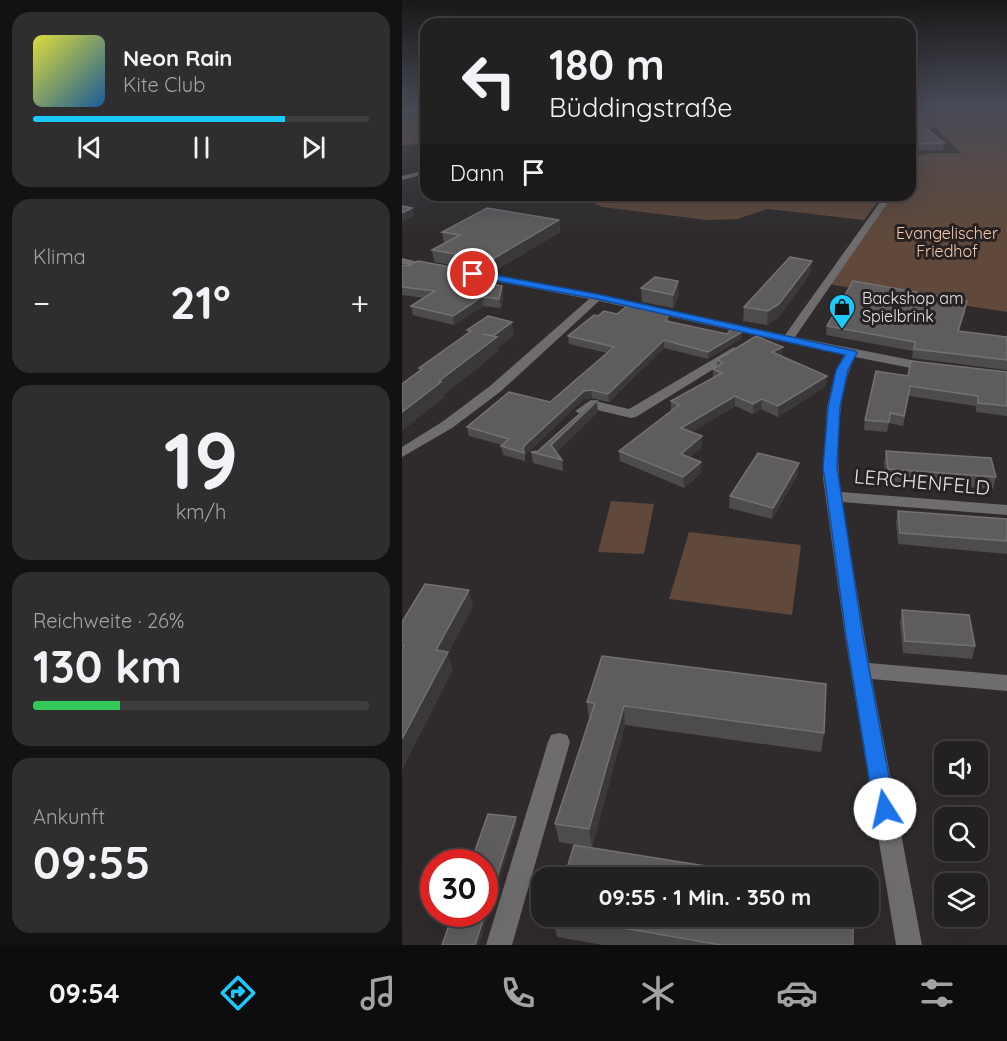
<!DOCTYPE html>
<html lang="de">
<meta charset="utf-8">
<style>
:root{--surface:#232021;--page:#2f2d2e;--text:#f1f3f6;--muted:#a3a3a5;--line:#403e3f;--accent:#1bc9fc}
body{margin:0;font-family:Quicksand,sans-serif;background:var(--page);color:var(--text);height:100vh;display:flex;flex-direction:column;font-size:22px;white-space:nowrap}
*{box-sizing:border-box;margin:0}
p{font-size:20px;color:var(--muted)}
.icon{flex:none;width:33px;height:33px;fill:none;stroke:currentColor;stroke-width:2;stroke-linecap:round;stroke-linejoin:round}
.map{position:relative;flex:1;overflow:hidden}
.panel{display:flex;flex-direction:column;gap:12px;padding:12px;background:#131212;width:402px}
.panel>*{flex:none}
.banner{position:absolute;left:18px;top:18px;width:496px;height:183px;border-radius:18px;box-shadow:0 6px 24px #0002,0 0 0 2px var(--line);background:#232021;color:var(--text);overflow:hidden}
.tools{position:absolute;left:532px;top:741px;display:grid;gap:12px}
.tools a{display:grid;place-items:center;width:54px;height:54px;border-radius:12px;background:var(--surface);box-shadow:0 6px 24px #0002,0 0 0 2px var(--line);font-size:30px}
.speed{position:absolute;left:18px;top:849px;display:flex;gap:12px;font-size:30px;font-weight:700;text-align:center}
.speed>*{display:grid;place-content:center;width:78px;height:78px;border-radius:50%;background:var(--surface);box-shadow:0 6px 24px #0002,0 0 0 2px var(--line);line-height:1}
.speed .limit{border:9px solid #d22;background:#fff;color:#111}
.pin{position:absolute;display:grid;place-items:center;width:51px;height:51px;color:#fff;margin:-26px;border:3px solid #fff;border-radius:50%;box-shadow:0 2px 6px #0007}
.me{position:absolute;width:66px;margin:-33px;rotate:350deg;stroke-linejoin:round;filter:drop-shadow(0 0 4px #0008)}
.turn{display:flex;align-items:center;gap:21px;height:126px;padding:0 30px;font-size:27px}
.turn .icon{width:78px;height:78px;stroke-width:2.5}
.turn b{display:block;font-size:42px;line-height:51px}
.then{display:flex;align-items:center;height:57px;padding:0 30px;background:#0003;gap:12px;font-size:22px}
.big{font-size:45px;font-weight:800;line-height:1.1}
.panel .tile{flex:1;display:flex;flex-direction:column;justify-content:center;gap:9px;min-width:0;padding:0 21px;border-radius:18px;background:var(--page)}
.panel .dial{align-items:center;gap:0}
.dial b{font-size:78px;line-height:1}
.song{display:flex;align-items:center;gap:18px}
.cover{width:72px;height:72px;border-radius:9px;background:linear-gradient(135deg,hsl(60 70% 55%),hsl(210 70% 35%))}
.played{height:6px;border-radius:3px;background:linear-gradient(90deg,var(--accent) 75%,var(--line) 75%)}
.keys{display:flex;justify-content:space-around;direction:ltr}
.heat{display:flex;justify-content:space-between;align-items:center;font-size:33px;direction:ltr}
.charge{height:9px;border-radius:4px;background:linear-gradient(90deg,#34c759 26%,var(--line) 0)}
.trip{position:absolute;left:129px;top:867px;width:348px;height:60px;border-radius:18px;background:var(--surface);box-shadow:0 6px 24px #0002,0 0 0 2px var(--line);font-weight:800;line-height:60px;text-align:center}
.dock{display:flex;height:96px;justify-content:space-around;align-items:center;background:#0e0d0d;color:var(--muted)}
.dock .icon{width:42px;height:42px}
.dock .on{color:var(--accent)}
.dock b{font-size:27px;color:var(--text)}
main{display:flex;flex:1;min-height:0}
.map>svg:first-child{display:block}
.green{fill:#60493b}
.lines{fill:none;stroke-linecap:round;stroke-linejoin:round}
.minor{fill:#6e6c6c;fill-rule:evenodd}
.wall{fill:#4e4b4e}
.shaded-wall{fill:#3b383a}
.building{fill:#5f5c5e;stroke:#747173;stroke-width:1.5}
.route{fill:#1a73e8;stroke:#114b97;stroke-width:1.5}
.labels{text-anchor:middle;stroke-width:6;stroke-linejoin:round;paint-order:stroke}
.far-park-label{font-size:16px;fill:#f9c7a9;stroke:#262223}
.far-poi-label{font-size:16px;fill:#e5e2e3;stroke:#262223;text-anchor:start}
.street-label{font-size:20px;fill:#e5e2e3;stroke:#262223}
</style>
<main>
<section class="panel">
<div class="tile">
<div class="song"><i class="cover"></i><div><b>Neon Rain</b><p>Kite Club</p></div></div>
<div class="played"></div>
<div class="keys"><svg class="icon" aria-label="previous" viewBox="0 0 24 24"><path d="M18 5L8 12l10 7zM5 5v14"/></svg><svg class="icon" aria-label="pause" viewBox="0 0 24 24"><path d="M8 5v14M16 5v14"/></svg><svg class="icon" aria-label="next" viewBox="0 0 24 24"><path d="M6 5l10 7-10 7zM19 5v14"/></svg></div>
</div>
<div class="tile"><p>Klima</p>
<div class="heat"><a>−</a><b class="big">21°</b><a>+</a></div>
</div>
<div class="tile dial"><b>19</b><p>km/h</p></div>
<div class="tile"><p>Reichweite · 26%</p><b class="big">130 km</b><div class="charge"></div></div>
<div class="tile"><p>Ankunft</p><b class="big">09:55</b></div>
</section>
<div class="map">
<svg width="605" height="945" viewBox="0 0 605 945">
<rect width="100%" height="100%" fill="#2f2b2c"/>
<g class="green">
<polygon points="522,103 605,103 605,312 425,284 486,195 508,195 509,163 513,156 528,153 559,153 534,128 522,127"/>
<polygon points="24,112 24,144 0,145 0,115"/>
<polygon points="174,195 481,195 462,220 366,209 335,219 305,220 200,207"/>
<polygon points="209,501 252,504 242,554 196,552"/>
<polygon points="287,532 399,545 390,615 267,599"/>
</g>
<g class="lines">
<g class="minor">
<polygon points="24,107 24,111 0,113 0,109"/>
<polygon points="24,170 24,174 0,180 0,176"/>
<path d="M483,195H491L393,337L529,364L535,368L529,372L453,357C436,390 433,455 439,492L605,505V515L440,502L467,663L605,675V691L470,679L520,945H494L443,636L421,478L425,407L434,370L442,355L197,301L98,392L50,428L0,457V447L40,422L88,386L187,299L56,274L51,271L52,269L195,294L383,335Z"/>
<polygon points="0,258 37,267 32,270 0,264"/>
<polygon points="332,347 338,351 336,354 234,417 229,418 191,409 180,415 173,411 189,400 227,409"/>
<polygon points="157,733 165,735 168,742 110,945 84,945 146,742 149,735"/>
</g>
</g>
<g class="wall">
<polygon points="508,113 542,143 541,150 508,151"/>
<polygon points="157,220 158,232 91,272 32,262 30,250 42,243 40,232"/>
<polygon points="410,261 408,274 376,318 365,325 341,321 342,307"/>
<polygon points="0,265 100,286 101,295 99,308 81,306 52,325 11,315 9,306 22,298 0,295"/>
<polygon points="239,288 277,295 271,308 240,302"/>
<polygon points="564,310 557,331 604,337 605,334 605,370 510,358 511,351 424,335 425,326"/>
<polygon points="267,311 267,321 325,334 340,332 339,339 306,359 262,348 207,402 190,398 182,399 124,453 123,456 123,461 101,455 99,446 100,445 67,436 65,427 148,402 205,353 167,344 166,336 196,316"/>
<polygon points="380,356 425,376 424,386 376,417 359,409 351,414 333,406 290,432 300,447 288,457 299,462 299,473 282,488 218,461 217,451 269,411 269,401 311,378 311,369 315,366 315,360"/>
<polygon points="605,372 605,416 574,412 574,406 507,396 501,426 487,423 485,432 462,430 463,420 506,376"/>
<polygon points="196,412 154,453 160,460 161,471 131,463 129,452 136,451"/>
<polygon points="484,451 594,477 591,489 484,481 482,463"/>
<polygon points="396,474 370,519 327,508 328,496"/>
<polygon points="496,511 605,519 605,554 496,544 494,522"/>
<polygon points="500,610 573,646 570,659 501,653 498,622"/>
<polygon points="185,702 422,733 419,752 223,725 190,847 157,842 153,824 187,720"/>
<polygon points="150,916 451,945 201,945 155,937"/>
</g>
<g class="shaded-wall">
<polygon points="10,208 12,216 0,222 0,213"/>
<polygon points="157,220 158,232 91,272 89,260"/>
<polygon points="410,261 408,274 376,318 365,325 366,311"/>
<polygon points="76,272 77,281 68,288 66,279"/>
<polygon points="276,281 277,295 271,308 271,295"/>
<polygon points="100,286 101,295 99,308 97,299"/>
<polygon points="80,297 81,306 52,325 51,316"/>
<polygon points="267,311 267,319 264,328 264,321"/>
<polygon points="110,322 112,336 96,348 97,351 42,395 43,397 0,431 0,412 91,336"/>
<polygon points="340,332 339,339 306,359 306,352"/>
<polygon points="262,340 262,348 207,402 206,394"/>
<polygon points="381,347 380,356 370,352"/>
<polygon points="425,376 424,386 376,417 376,406"/>
<polygon points="189,390 190,398 182,399 123,456 121,448 123,445 182,391"/>
<polygon points="333,396 333,406 279,439 279,428"/>
<polygon points="360,399 359,409 351,414 351,404"/>
<polygon points="195,401 196,412 150,457 149,445"/>
<polygon points="300,436 300,447 279,464 279,454"/>
<polygon points="299,462 299,473 282,488 281,477"/>
<polygon points="397,463 396,474 370,519 371,508"/>
<polygon points="67,590 71,607 46,654 51,670 0,770 0,739 34,650"/>
<polygon points="222,706 223,725 190,847 187,829"/>
<polygon points="114,817 115,823 77,945 73,945"/>
</g>
<g class="building">
<polygon points="508,113 520,114 521,125 542,143 508,144"/>
<polygon points="0,206 10,208 0,213"/>
<polygon points="85,208 157,220 89,260 30,250 58,235 40,232"/>
<polygon points="388,257 410,261 377,304 366,311 342,307"/>
<polygon points="16,261 76,272 66,279 100,286 97,299 80,297 51,316 9,306 33,291 0,287 0,265 6,266"/>
<polygon points="253,277 276,281 271,295 239,288"/>
<polygon points="451,281 565,301 556,331 605,337 605,360 512,349 513,342 425,326"/>
<polygon points="229,303 267,311 264,321 325,334 330,328 340,332 306,352 262,340 206,394 189,390 182,391 123,445 121,448 122,453 99,446 107,439 65,427 107,392 148,402 212,347 166,336 192,315 196,316 202,311 215,314"/>
<polygon points="86,316 110,322 91,336 81,334 95,337 37,381 39,382 0,412 0,384 20,369 17,368 69,331 65,330"/>
<polygon points="354,336 381,347 370,352 425,376 376,406 360,399 351,404 333,396 279,428 300,436 279,454 299,462 281,477 217,451 277,405 269,401 320,373 311,369 321,363 315,360"/>
<polygon points="509,361 605,372 605,406 576,403 576,396 508,386 502,416 488,413 487,422 463,420 474,371 506,376"/>
<polygon points="192,401 195,401 149,445 160,460 129,452 136,451"/>
<polygon points="484,451 589,458 594,477 486,469"/>
<polygon points="356,453 397,463 371,508 328,496"/>
<polygon points="496,511 605,519 605,541 498,533"/>
<polygon points="23,584 67,590 34,650 46,652 0,739 0,651 2,646 0,646 0,622"/>
<polygon points="500,610 567,615 573,646 503,641"/>
<polygon points="200,656 424,684 422,733 222,706 187,829 153,824 193,703 185,702"/>
<polygon points="86,814 114,817 73,945 40,945 51,914 82,914 82,862 69,862"/>
<polygon points="172,845 380,878 162,878"/>
<polygon points="152,916 451,916 451,945 319,945"/>
</g>
<linearGradient id="sky" x2="0" y2="1"><stop stop-color="#1a1818"/><stop offset="0.44" stop-color="#474a56"/><stop offset="1" stop-color="#474a56" stop-opacity="0"/></linearGradient>
<rect width="605" height="235" fill="url(#sky)"/>
<polygon class="route" points="71,271 195,294 453,351 455,353 446,370 438,407 435,467 461,636 493,809 490,816 483,819 475,816 472,809 444,636 421,467 426,407 434,370 443,355 195,299 67,276 67,272"/>
<defs>
<g id="shop-pin" transform="scale(1.35)"><path d="M0 17L-7.5 6A9.5 9.5 0 1 1 7.5 6Z" fill="#1bc9fc" stroke="#262223"/><path d="M-5-2.5h2.3a2.7 3.5 0 0 1 5.4 0H5L5.5 6h-11ZM-1.5-2.5h3a1.5 2.3 0 0 0-3 0Z" fill="#111"/></g>
</defs>
<g fill-rule="evenodd">
<use href="#shop-pin" x="440" y="307"/>
</g>
<g class="labels">
<g class="far-park-label">
<text x="545" y="239">Evangelischer<tspan x="545" dy="18">Friedhof</tspan></text>
</g>
<g class="far-poi-label">
<text x="460" y="304">Backshop am<tspan x="460" dy="18">Spielbrink</tspan></text>
</g>
<g class="street-label">
<text transform="translate(520 482) rotate(5)" y="7">LERCHENFELD</text>
</g>
</g>
</svg>
<div class="tools">
<a><svg class="icon" aria-label="sound" viewBox="0 0 24 24"><path d="M4 9h4l5-4v14l-5-4H4zM17 9q2 3 0 6"/></svg></a>
<a><svg class="icon" aria-label="search" viewBox="0 0 24 24"><circle cx="10" cy="10" r="6"/><path d="M15 15l6 6"/></svg></a>
<a><svg class="icon" aria-label="layers" viewBox="0 0 24 24"><path d="M12 4l9 5-9 5-9-5zM3 14l9 5 9-5"/></svg></a>
</div>
<div class="speed"><div class="limit">30</div></div>
<div class="pin" style="left:71px;top:274px;background:#d93025"><svg class="icon" aria-label="arrive" viewBox="0 0 24 24"><path d="M6 21V4h12l-3 4 3 4H6"/></svg></div>
<svg class="me" style="left:483px;top:809px" viewBox="-20 -20 40 40"><circle r="19" fill="#fff"/><path d="M0-13L10 11 0 6-10 11z" fill="#1a73e8"/></svg>
<div class="trip">09:55 · 1 Min. · 350 m</div>
<div class="banner">
<div class="turn"><svg class="icon" aria-label="left" viewBox="0 0 24 24"><path d="M17 20v-9H6M10 6l-5 5 5 5"/></svg><div><b>180 m</b>Büddingstraße</div></div>
<div class="then">Dann<svg class="icon" aria-label="arrive" viewBox="0 0 24 24"><path d="M6 21V4h12l-3 4 3 4H6"/></svg></div>
</div>
</div>
</main>
<nav class="dock">
<b>09:54</b>
<svg class="icon on" aria-label="directions" viewBox="0 0 24 24"><path d="M12 3l9 9-9 9-9-9zM9 14v-3h6M13 9l2 2-2 2"/></svg>
<svg class="icon" aria-label="music" viewBox="0 0 24 24"><path d="M9 18V5l10-2v13"/><circle cx="6" cy="18" r="3"/><circle cx="16" cy="16" r="3"/></svg>
<svg class="icon" aria-label="phone" viewBox="0 0 24 24"><path d="M5 4h4l2 5-3 2q2 4 5 5l2-3 5 2v4C11 20 4 13 5 4z"/></svg>
<svg class="icon" aria-label="climate" viewBox="0 0 24 24"><path d="M12 3v18M4 7l16 10M4 17L20 7"/></svg>
<svg class="icon" aria-label="car" viewBox="0 0 24 24"><path d="M5 17H2v-5l4-1 3-4h7l3 4 3 1v5h-3M9 17h6M6 11h13"/><circle cx="7" cy="17" r="2"/><circle cx="17" cy="17" r="2"/></svg>
<svg class="icon" aria-label="filters" viewBox="0 0 24 24"><path d="M4 7h16M4 17h16"/><circle cx="9" cy="7" r="2"/><circle cx="15" cy="17" r="2"/></svg>
</nav>
